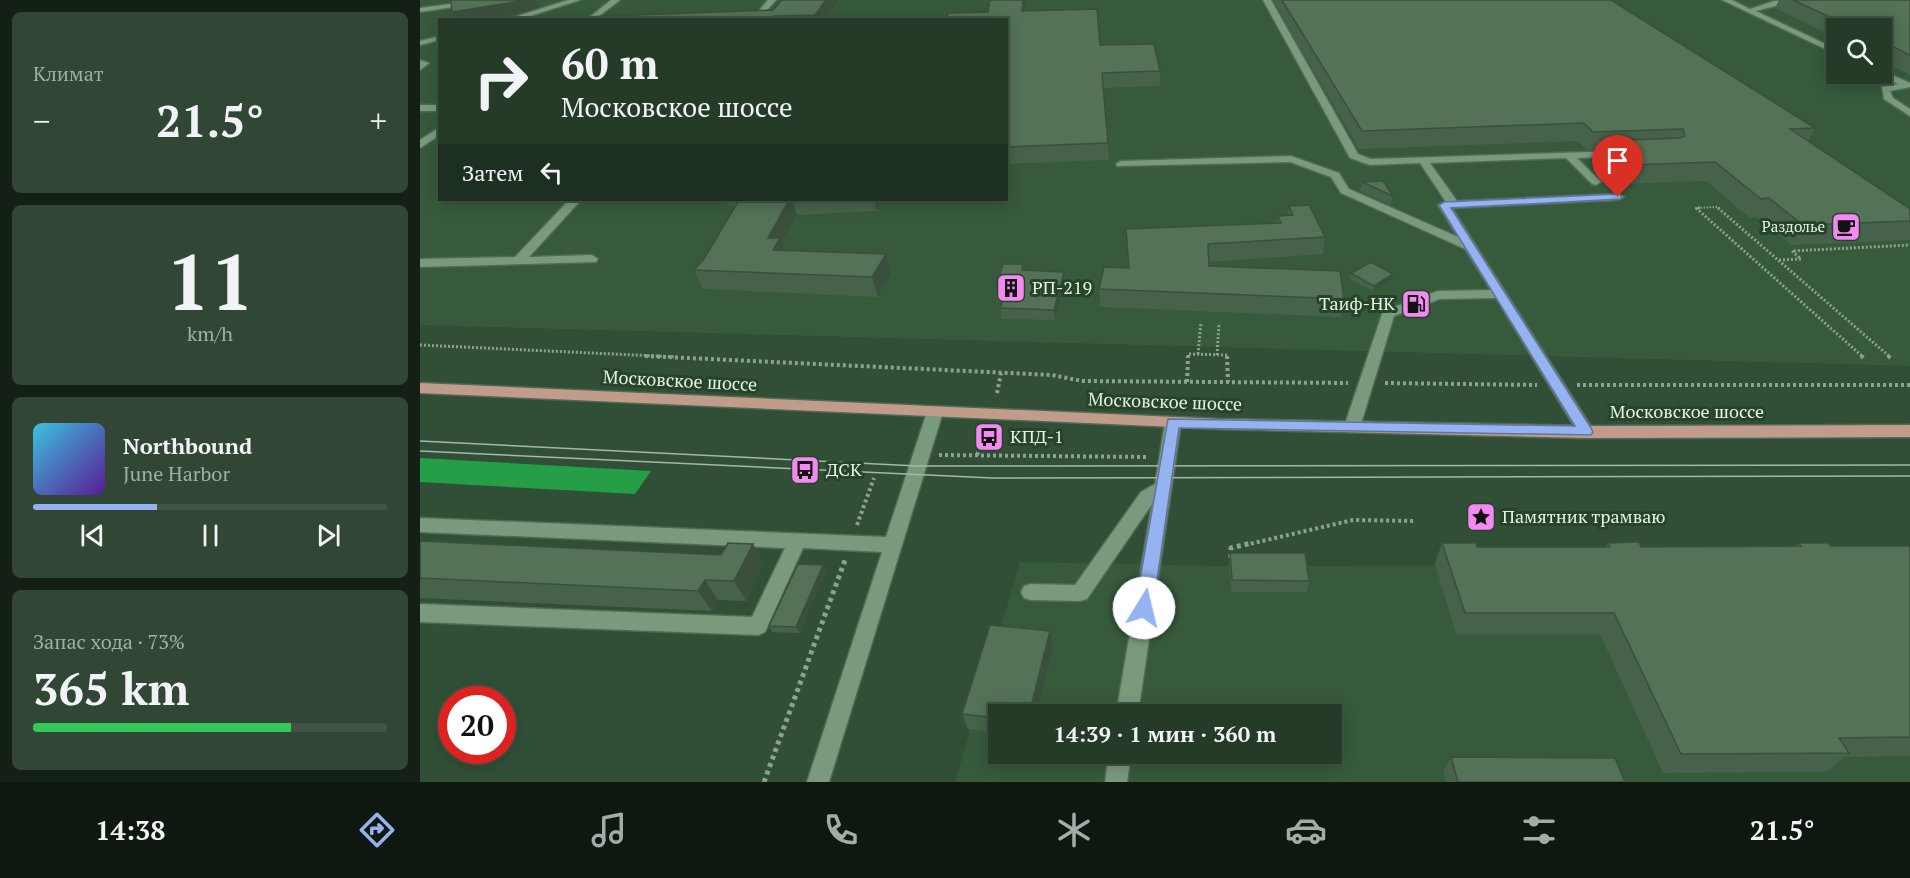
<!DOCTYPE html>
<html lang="ru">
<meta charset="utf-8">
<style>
:root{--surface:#253b28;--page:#314634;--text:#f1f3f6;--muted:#a3ada8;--line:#425545;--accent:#95b2f1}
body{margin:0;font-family:"PT Serif",serif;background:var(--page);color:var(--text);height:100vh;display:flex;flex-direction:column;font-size:22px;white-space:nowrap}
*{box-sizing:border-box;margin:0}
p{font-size:20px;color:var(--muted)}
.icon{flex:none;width:33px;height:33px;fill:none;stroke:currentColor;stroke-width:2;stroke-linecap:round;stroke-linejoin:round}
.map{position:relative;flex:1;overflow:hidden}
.drawer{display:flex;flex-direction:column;gap:12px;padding:12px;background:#142016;width:420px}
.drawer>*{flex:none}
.top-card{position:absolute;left:18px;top:18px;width:570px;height:183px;border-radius:0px;box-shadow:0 3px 15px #0003,0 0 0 2px var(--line);background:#253b28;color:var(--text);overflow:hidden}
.buttons{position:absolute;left:1406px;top:18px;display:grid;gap:12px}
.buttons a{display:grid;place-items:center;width:66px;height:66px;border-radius:0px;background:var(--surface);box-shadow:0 3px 15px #0003,0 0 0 2px var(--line);font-size:30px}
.speed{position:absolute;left:18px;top:686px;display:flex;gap:12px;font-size:30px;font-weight:700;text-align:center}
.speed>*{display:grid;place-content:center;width:78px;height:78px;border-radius:50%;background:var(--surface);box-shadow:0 3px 15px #0003,0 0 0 2px var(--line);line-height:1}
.speed .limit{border:9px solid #d22;background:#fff;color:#111}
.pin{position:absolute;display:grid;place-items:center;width:51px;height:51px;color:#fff;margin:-62px -26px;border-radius:50% 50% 50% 0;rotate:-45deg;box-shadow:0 0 6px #0007}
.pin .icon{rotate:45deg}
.me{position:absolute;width:66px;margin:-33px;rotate:9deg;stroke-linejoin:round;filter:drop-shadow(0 0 4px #0008)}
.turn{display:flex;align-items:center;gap:21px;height:126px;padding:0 24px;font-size:27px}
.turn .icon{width:78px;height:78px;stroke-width:2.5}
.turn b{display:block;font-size:42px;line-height:51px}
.then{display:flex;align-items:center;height:57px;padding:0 24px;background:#0003;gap:12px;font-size:22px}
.big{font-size:45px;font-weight:800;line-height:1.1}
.drawer .card{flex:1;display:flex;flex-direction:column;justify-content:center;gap:9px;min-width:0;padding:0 21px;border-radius:9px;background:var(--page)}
.drawer .dial{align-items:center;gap:0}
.dial b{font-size:78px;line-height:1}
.song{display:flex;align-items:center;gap:18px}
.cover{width:72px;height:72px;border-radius:9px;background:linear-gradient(135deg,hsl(190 70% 55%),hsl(270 70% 35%))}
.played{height:6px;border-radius:3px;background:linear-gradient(90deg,var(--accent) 35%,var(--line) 35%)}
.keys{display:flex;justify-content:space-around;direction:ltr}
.heat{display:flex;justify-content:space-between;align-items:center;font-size:33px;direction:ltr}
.charge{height:9px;border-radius:4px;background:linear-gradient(90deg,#34c759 73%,var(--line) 0)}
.trip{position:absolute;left:568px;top:704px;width:354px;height:60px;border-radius:0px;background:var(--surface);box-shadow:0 3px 15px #0003,0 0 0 2px var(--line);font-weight:800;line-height:60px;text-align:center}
.menu{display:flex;height:96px;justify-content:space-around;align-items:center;background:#0f1810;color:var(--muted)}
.menu .icon{width:42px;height:42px}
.menu .active{color:var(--accent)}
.menu b{font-size:27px;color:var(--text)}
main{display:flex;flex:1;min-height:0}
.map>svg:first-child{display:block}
.built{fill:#365a3b;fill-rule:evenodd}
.forest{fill:#249e47}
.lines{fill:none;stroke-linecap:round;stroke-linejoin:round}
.minor-casing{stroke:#506a55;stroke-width:3}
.major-casing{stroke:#506a55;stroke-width:3}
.path-far3{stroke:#8ba28e;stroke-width:2;stroke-dasharray:1.5 1.5;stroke-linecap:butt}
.path-far2{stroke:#8ba28e;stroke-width:3;stroke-dasharray:2 2;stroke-linecap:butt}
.path-far1{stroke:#8ba28e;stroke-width:4;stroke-dasharray:3 3;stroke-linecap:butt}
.path{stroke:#8ba28e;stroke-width:5;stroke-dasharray:4 4;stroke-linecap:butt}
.minor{fill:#7a9a7e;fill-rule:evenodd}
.major{fill:#c19c8a;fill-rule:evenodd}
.tram{stroke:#a3b9a6;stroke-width:1.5}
.wall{fill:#47624b}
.shaded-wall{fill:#3a503d}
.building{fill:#537257;stroke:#3a503d;stroke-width:1.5}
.route{fill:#95b2f1;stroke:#61749d;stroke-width:1.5}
.labels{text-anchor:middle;stroke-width:6;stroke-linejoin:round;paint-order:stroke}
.far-poi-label{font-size:15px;fill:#e3f4e5;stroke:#27442b;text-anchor:end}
.poi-label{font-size:18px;fill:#e3f4e5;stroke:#27442b;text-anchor:start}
.street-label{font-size:18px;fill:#e3f4e5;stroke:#27442b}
</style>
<main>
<section class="drawer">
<div class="card"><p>Климат</p>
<div class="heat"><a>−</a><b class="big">21.5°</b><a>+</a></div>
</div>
<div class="card dial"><b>11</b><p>km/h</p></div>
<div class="card">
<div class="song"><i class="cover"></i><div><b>Northbound</b><p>June Harbor</p></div></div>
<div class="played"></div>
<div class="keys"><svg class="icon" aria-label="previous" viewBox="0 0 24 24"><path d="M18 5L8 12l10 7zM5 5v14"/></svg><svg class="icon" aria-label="pause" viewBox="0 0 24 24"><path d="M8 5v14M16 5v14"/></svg><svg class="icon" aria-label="next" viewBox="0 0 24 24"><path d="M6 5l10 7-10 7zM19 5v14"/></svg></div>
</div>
<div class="card"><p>Запас хода · 73%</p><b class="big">365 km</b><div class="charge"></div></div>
</section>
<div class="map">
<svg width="1490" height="782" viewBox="0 0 1490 782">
<rect width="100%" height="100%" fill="#314f36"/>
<g class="built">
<path d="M0,0H1490V366L0,325ZM20,20H586V200H20ZM1416,28H1461V74H1416Z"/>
<path d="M600,562L802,566L1490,567V782H535ZM579,714H912V753H579Z"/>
</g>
<polygon class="forest" points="0,458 231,471 215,494 0,482"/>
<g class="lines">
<g class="minor-casing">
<g id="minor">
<polygon points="60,0 80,0 0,12 0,8"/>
<polygon points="148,0 160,0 98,20 85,20"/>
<polygon points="191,0 200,0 174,20 166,20"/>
<polygon points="348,0 356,0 338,20 331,20"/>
<polygon points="843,0 851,0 938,154 951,159 1202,151 1203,153 1198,156 1157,158 1181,182 1176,185 1172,184 1146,158 1010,163 1037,201 1198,194 1204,197 1198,200 1032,208 1172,428 1174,432 1172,436 1160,436 1076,298 1020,299 974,316 940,427 938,431 926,431 924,427 963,311 1018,291 1071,290 1045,249 921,193 911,177 870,162 697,166 696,164 701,161 871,156 919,173 929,189 1038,237 1018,205 1026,202 1000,163 950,165 930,158"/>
<polygon points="1302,0 1312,0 1330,9 1354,1 1378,0 1336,11 1416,49 1416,54"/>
<polygon points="20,36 20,40 0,45 0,41"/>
<polygon points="0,60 9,63 0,70"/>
<polygon points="1461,70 1490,83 1490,87 1470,91 1473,98 1490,109 1490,116 1464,99 1462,87 1478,84 1458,75"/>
<rect x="0" y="105" width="20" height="6"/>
<polygon points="20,127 20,135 0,148 0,140"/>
<polygon points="149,200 161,200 109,257 172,255 178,259 176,262 0,267 0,259 95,257"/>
<polygon points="515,407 520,408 523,412 409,782 387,782 462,552 383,548 345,632 338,635 0,622 0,604 332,617 365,548 0,532 0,518 466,537 507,412 510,408"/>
<polygon points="753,418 759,419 761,423 718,714 696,714 732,504 667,599 660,601 611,600 604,598 601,592 604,586 611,584 655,585 721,492 735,484 745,423 747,419"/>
<polygon points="689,753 711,753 707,782 685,782"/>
</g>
</g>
<g class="major-casing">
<polygon id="major" points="0,383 799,419 1166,426 1490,425 1490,437 1166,438 799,429 0,393"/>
</g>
<polyline class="path-far3" points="1277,209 1276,208 1297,207 1300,209"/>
<g class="path-far2">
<polyline points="1280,208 1276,208 1443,357"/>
<polyline points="1298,208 1470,357"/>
<polyline points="1359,260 1381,259 1372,251 1490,245"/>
<polyline points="0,345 257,357"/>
<polyline points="778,354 781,322"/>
<polyline points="797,355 799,323"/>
<polyline points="768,357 768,354 807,355 807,357"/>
</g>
<g class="path-far1">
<polyline points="225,356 632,375 662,381 928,383"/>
<polyline points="807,356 808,382"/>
<polyline points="1441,356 1444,358"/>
<polyline points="1468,356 1472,359"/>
<polyline points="767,382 768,356"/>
<polyline points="965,383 1117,385"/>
<polyline points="1157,385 1490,385"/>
<polyline points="577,393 581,373"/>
<polyline points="519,455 728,457"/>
<polyline points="557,455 564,438"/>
<polyline points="437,525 454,478"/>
<polyline points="825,545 933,520 996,521"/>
</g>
<g class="path">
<polyline points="811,558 811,548 831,543"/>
<polyline points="344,782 425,560"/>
</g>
<use href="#minor" class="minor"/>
<use href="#major" class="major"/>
<g class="tram">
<polyline points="0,441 497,466 1490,465"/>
<polyline points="0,451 572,478 1490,476"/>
</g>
</g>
<g class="wall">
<polygon points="362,0 419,0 406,20 159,20 353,10"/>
<polygon points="570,0 606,0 605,11 680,45 740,71 740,86 683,88 689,160 586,164 586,20 568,12"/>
<polygon points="852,0 1191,0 1395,128 1388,141 1490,209 1490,240 1371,245 1338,218 1330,218 1286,181 1202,184 1176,159 1180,149 1167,150 1158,141 939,149"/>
<polygon points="1359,0 1490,0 1490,75 1461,60 1461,28 1416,28 1416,38 1355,8"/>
<polygon points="942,182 973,196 971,205 940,191"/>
<polygon points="305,200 461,200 457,211 377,215 362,243 364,250 471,273 458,297 283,289 274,270 284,259 315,206 308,206"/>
<polygon points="869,206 905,237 903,254 789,262 789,266 924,299 921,317 680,307 679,289 708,268 706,229 857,223 858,216 868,215"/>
<polygon points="603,264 604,271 644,272 645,282 635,320 582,319 580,308 583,301 577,301 575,290"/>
<polygon points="931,273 973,274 972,279 953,291 930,279"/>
<polygon points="0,541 344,564 326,601 298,600 292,611 0,598"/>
<polygon points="1022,543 1057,547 1186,547 1188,543 1221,547 1376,546 1378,543 1411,546 1490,546 1490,756 1425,757 1405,772 1243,773 1180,634 1036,634 1015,564"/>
<polygon points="810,553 889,581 887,592 811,592 809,564"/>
<polygon points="403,565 406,571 379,633 352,632 349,626"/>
<polygon points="633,647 579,714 579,733 548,729 542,714"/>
<polygon points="1031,757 1205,782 1026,782 1023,771"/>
</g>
<g class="shaded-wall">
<polygon points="102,0 116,0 118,7 99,13 55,20 36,20 32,12"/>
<polygon points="406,0 419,0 406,20 396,20 395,15"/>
<polygon points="603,0 606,0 604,25 602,11"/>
<polygon points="369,200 372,200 377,215 362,243 367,257 360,269 348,238"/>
<polygon points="454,200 461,200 457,211"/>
<polygon points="466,254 471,273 458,297 452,277"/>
<polygon points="644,272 645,282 635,320 634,310"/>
<polygon points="973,274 972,279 953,291 954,286"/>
<polygon points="333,544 344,564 326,601 314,581"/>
<polygon points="403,565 406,571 379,633 376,627"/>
<polygon points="285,580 298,600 292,611 278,591"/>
<polygon points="630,631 633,647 617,714 609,714"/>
</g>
<g class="building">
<polygon points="31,0 102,0 94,2 32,12"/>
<polygon points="362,0 406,0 395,15 354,16 351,20 159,20 163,17 353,10"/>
<polygon points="570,0 603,0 602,11 677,9 680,45 734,44 740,71 682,73 688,143 586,147 586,20 526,20 528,13 568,12"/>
<polygon points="862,0 1191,0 1395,128 1370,129 1490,209 1490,221 1383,225 1349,198 1341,199 1295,162 1209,165 1183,141 1259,138 1265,136 1263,129 1173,132 1164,123 942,131"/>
<polygon points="1373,0 1490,0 1490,55 1461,41 1461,28 1434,28"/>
<polygon points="963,181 973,196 942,182"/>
<polygon points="319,200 369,200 348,238 360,238 353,250 466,254 452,277 274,270 284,259"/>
<polygon points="889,205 905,237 788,244 789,266 920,271 924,299 679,289 684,267 709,268 706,229 861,223 858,216 873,215 869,206"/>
<polygon points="951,262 973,274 954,286 931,273"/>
<polygon points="583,264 603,264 602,270 644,272 634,310 580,308 587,290 575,290"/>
<polygon points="0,541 301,555 308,543 333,544 314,581 285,580 278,591 0,578"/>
<polygon points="1219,542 1221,547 1381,546 1378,543 1408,543 1411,546 1490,546 1490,737 1419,738 1429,753 1261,754 1194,613 1045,613 1022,543 1056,543 1057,547 1190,547 1188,543"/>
<polygon points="810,553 885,553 889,581 812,580"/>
<polygon points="378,564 403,565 376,627 349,626"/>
<polygon points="570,625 630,631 609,714 579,714 579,718 542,714"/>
<polygon points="1031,757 1195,758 1205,782 1038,782"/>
</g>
<polygon class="route" points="1198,194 1201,195 1201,199 1031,208 1171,428 1173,432 1171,435 759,428 733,608 730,613 724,615 718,613 715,608 748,419 1155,426 1019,205 1024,202"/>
<defs>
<g id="cafe-square" transform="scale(1.5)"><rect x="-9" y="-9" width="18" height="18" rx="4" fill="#f489f1" stroke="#27442b"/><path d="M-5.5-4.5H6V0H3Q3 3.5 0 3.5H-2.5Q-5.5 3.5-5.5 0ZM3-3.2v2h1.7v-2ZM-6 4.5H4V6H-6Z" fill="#111"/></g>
<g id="building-square" transform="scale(1.5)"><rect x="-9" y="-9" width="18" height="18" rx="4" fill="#f489f1" stroke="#27442b"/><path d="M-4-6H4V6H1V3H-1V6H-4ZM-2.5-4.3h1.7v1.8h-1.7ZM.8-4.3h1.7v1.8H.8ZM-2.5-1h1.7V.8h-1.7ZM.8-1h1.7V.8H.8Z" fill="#111"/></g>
<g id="fuel-square" transform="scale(1.5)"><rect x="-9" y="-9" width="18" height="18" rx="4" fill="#f489f1" stroke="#27442b"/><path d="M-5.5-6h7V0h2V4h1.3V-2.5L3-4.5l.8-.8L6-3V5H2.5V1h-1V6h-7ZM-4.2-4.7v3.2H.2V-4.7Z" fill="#111"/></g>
<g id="bus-square" transform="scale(1.5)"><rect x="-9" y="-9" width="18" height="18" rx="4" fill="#f489f1" stroke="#27442b"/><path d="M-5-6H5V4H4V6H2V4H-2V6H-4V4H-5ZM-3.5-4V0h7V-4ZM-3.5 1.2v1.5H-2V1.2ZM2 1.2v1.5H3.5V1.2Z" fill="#111"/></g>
<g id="sight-square" transform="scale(1.5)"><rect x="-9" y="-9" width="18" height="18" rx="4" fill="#f489f1" stroke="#27442b"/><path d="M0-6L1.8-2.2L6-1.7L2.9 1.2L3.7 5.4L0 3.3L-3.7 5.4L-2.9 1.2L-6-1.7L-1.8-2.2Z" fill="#111"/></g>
</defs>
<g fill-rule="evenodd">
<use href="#cafe-square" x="1426" y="227"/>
<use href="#building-square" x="591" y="288"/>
<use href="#fuel-square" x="996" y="304"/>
<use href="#bus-square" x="569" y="437"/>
<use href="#bus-square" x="385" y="470"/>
<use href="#sight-square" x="1061" y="517"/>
</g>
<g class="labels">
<g class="far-poi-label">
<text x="1405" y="232">Раздолье</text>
</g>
<g class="poi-label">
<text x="612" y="294">РП-219</text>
<text x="975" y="310" text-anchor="end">Таиф-НК</text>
<text x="590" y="443">КПД-1</text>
<text x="406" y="476">ДСК</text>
<text x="1082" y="523">Памятник трамваю</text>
</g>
<g class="street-label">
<text transform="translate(260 381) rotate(3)" y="6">Московское шоссе</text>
<text transform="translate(745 402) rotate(2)" y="6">Московское шоссе</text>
<text x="1267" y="418">Московское шоссе</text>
</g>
</g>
</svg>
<div class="buttons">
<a><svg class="icon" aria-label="search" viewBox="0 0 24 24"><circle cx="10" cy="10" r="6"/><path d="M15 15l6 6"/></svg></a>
</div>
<div class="speed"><div class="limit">20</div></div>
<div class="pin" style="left:1198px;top:197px;background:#d93025"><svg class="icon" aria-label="arrive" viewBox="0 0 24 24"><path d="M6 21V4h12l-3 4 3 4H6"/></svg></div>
<svg class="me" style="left:724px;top:608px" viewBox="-20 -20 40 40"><circle r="19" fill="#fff"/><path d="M0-13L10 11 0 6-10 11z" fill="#95b2f1"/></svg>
<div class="trip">14:39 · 1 мин · 360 m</div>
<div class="top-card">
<div class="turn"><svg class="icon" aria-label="right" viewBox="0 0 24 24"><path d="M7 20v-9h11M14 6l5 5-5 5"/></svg><div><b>60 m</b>Московское шоссе</div></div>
<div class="then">Затем<svg class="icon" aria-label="left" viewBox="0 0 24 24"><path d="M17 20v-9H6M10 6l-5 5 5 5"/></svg></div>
</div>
</div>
</main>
<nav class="menu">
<b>14:38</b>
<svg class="icon active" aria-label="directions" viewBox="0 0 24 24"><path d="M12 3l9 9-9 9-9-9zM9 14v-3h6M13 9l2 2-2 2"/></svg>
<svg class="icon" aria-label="music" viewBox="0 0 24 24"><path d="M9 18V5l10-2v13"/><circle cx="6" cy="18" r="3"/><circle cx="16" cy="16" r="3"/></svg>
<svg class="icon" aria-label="phone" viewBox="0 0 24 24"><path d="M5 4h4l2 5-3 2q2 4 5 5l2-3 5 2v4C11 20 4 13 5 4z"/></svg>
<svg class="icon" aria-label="climate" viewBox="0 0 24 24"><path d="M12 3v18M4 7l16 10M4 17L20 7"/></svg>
<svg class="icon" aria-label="car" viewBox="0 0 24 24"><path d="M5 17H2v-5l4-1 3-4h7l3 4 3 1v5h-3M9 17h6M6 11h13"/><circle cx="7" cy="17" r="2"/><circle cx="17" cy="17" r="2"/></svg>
<svg class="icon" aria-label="filters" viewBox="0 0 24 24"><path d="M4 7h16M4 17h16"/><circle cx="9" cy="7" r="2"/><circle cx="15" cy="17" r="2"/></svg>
<b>21.5°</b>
</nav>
